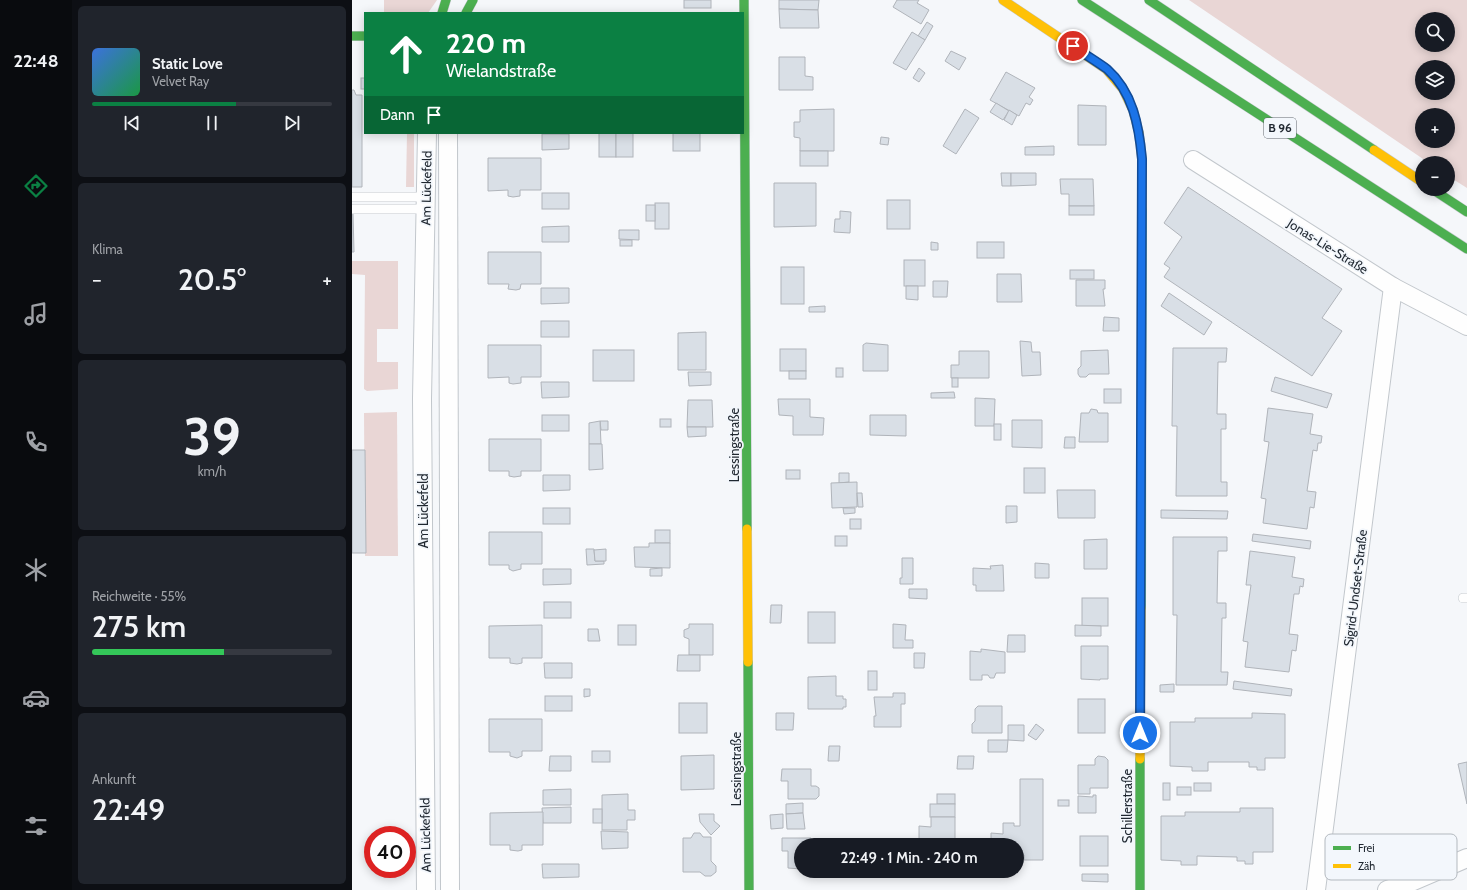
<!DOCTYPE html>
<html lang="de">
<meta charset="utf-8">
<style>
:root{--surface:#171b24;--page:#20242c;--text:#f1f3f6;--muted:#9ea1a6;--line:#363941;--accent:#0b8043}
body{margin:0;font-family:Cabin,sans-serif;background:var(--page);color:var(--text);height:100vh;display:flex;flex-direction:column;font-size:15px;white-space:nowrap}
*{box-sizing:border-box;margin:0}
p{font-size:13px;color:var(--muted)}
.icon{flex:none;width:22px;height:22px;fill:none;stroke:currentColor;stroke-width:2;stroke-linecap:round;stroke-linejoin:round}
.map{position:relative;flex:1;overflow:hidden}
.sheet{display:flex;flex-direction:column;gap:6px;padding:6px;background:#0d0f14;width:280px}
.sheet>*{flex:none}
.guide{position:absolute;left:12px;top:12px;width:380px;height:122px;border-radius:0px;box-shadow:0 2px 10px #0003;background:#0b8043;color:#fff;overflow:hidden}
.fabs{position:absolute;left:1063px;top:12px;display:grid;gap:8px}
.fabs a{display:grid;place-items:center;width:40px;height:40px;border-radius:50%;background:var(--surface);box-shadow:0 2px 10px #0003;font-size:20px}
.speed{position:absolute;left:12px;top:826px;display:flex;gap:8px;font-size:20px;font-weight:700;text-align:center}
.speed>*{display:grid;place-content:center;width:52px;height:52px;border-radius:50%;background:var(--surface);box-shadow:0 2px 10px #0003;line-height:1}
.speed .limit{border:6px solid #d22;background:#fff;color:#111}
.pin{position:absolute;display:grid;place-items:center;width:34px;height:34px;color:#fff;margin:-17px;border:2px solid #fff;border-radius:50%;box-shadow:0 1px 4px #0007}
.me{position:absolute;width:44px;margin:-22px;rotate:0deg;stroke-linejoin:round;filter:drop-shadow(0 0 3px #0008)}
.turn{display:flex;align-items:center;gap:14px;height:84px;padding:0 16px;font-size:18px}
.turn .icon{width:52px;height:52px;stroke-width:2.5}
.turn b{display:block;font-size:28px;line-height:34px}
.then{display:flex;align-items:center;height:38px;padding:0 16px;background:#0003;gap:8px;font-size:15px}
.big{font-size:30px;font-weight:600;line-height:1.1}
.sheet .card{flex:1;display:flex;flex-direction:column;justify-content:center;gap:6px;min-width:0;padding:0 14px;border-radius:6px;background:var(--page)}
.sheet .dial{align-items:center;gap:0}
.dial b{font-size:52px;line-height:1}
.song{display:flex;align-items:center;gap:12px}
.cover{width:48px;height:48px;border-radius:6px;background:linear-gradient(135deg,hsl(220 70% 55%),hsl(140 70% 35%))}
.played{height:4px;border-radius:2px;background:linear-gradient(90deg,var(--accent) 60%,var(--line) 60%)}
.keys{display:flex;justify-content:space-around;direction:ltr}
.heat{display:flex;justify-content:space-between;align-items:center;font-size:22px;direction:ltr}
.charge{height:6px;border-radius:3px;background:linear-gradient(90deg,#34c759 55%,var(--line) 0)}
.trip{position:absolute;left:442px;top:838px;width:230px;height:40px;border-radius:20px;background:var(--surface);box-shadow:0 2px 10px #0003;font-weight:600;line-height:40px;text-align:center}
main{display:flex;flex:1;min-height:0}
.menu{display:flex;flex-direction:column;width:72px;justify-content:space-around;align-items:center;background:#090b0e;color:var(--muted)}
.menu .icon{width:28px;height:28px}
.menu .active{color:var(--accent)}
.menu b{font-size:18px;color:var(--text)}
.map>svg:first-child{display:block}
.green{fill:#e9d6d5;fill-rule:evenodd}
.building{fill:#d9dfe6;stroke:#b0b4ba}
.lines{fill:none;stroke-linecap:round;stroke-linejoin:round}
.lane-casing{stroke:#c2c7cc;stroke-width:10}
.street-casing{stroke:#c2c7cc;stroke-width:20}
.fast-casing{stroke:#c2c7cc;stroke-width:10}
.slow-casing{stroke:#c2c7cc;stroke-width:10}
.lane{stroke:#fefefe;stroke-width:9}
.street{stroke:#fefefe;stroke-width:18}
.fast{stroke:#4caf50;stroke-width:9}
.slow{stroke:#ffc107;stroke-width:9}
.route-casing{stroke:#114b97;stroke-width:10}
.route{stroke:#1a73e8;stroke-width:7}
.labels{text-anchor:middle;stroke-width:3.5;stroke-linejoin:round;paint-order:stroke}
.shield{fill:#f3f7fc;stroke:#5f656d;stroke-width:1}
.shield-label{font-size:12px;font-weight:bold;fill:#1f2730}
.street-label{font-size:13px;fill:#1f2730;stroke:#f3f7fc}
.key{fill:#f3f7fc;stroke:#b3b9bf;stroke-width:1}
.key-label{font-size:11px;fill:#1f2730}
</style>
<main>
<nav class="menu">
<b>22:48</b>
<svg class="icon active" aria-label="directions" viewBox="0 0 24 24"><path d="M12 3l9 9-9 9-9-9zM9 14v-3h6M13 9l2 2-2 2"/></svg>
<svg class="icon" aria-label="music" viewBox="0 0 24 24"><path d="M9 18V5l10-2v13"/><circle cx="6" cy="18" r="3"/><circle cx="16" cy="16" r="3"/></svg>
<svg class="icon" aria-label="phone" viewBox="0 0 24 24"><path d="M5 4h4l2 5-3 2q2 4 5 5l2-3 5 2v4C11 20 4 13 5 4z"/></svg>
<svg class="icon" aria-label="climate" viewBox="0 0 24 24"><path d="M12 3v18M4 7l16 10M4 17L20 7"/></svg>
<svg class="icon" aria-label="car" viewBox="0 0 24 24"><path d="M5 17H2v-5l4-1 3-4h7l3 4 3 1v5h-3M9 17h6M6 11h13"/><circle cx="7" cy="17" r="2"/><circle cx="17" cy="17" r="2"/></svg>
<svg class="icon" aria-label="filters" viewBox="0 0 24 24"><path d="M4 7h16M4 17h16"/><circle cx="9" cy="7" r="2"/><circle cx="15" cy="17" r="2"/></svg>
</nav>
<section class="sheet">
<div class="card">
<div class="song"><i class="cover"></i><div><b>Static Love</b><p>Velvet Ray</p></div></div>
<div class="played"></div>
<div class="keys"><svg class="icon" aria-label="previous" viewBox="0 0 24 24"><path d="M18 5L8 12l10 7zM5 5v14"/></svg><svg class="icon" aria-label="pause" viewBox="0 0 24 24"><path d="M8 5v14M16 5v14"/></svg><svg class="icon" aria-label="next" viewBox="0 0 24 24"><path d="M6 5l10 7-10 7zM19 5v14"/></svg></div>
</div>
<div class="card"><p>Klima</p>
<div class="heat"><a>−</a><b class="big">20.5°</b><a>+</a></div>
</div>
<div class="card dial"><b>39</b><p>km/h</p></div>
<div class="card"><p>Reichweite · 55%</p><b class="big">275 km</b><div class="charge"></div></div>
<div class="card"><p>Ankunft</p><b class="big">22:49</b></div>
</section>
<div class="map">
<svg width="1115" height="890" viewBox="0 0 1115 890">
<rect width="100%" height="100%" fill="#f5f7fa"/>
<g class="green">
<polygon points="32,0 85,0 76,13 32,13"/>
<path d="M837,0H1115V188L1096,176V163H1077ZM1070,19H1096V45H1070ZM1070,67H1096V93H1070ZM1070,115H1096V141H1070Z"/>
<polygon points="55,133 62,133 62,187 54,187"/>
<polygon points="0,261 46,261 46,329 25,329 25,362 46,362 46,389 15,391 12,389 13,275 0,274"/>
<polygon points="45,412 46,556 13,556 12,413"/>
</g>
<g class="building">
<rect x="332" y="0" width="27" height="8"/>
<polygon points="427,0 467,0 466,10 427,9"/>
<polygon points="545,0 567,0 565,3 577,10 569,24 541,7"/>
<polygon points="427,9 466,10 467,28 428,28"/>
<polygon points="575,22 581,26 573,40 566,36"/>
<polygon points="560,32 573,40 554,70 541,63"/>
<polygon points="599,51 614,58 607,70 593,61"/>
<polygon points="427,57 453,57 453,76 461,77 461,90 427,90"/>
<polygon points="567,68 573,73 567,82 561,78"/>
<polygon points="654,72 683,88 677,97 681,100 678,105 674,103 667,116 638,100"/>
<rect x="9" y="78" width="4" height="11"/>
<polygon points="0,90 2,90 4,95 10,95 10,187 0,187"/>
<polygon points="644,103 657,111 651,120 638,112"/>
<polygon points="726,105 754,106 754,145 726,145"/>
<polygon points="482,109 482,151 448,151 448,138 442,137 442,122 448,122 448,110"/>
<polygon points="613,109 627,118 604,154 591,146"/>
<polygon points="657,110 665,115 660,125 652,120"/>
<rect x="247" y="133" width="17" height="24"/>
<rect x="264" y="133" width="17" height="24"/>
<rect x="321" y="133" width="27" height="18"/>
<polygon points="190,134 217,134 217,149 190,150"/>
<polygon points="529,137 537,138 536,145 528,144"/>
<polygon points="702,146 702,155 673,155 673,147"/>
<rect x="448" y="151" width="28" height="15"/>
<polygon points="136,158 189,158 189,190 168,190 168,196 161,197 156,196 156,190 136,191"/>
<polygon points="649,173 659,173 659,186 650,186"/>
<polygon points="659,173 684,173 684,185 659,186"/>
<polygon points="708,179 741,179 742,206 717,206 717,194 709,194"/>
<polygon points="422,183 464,183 464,226 422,227"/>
<polygon points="836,187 990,289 970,318 990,331 960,376 812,277 818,268 812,264 830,237 812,223"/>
<rect x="190" y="193" width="27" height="16"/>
<rect x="535" y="200" width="23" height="29"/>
<rect x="303" y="203" width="14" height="26"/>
<rect x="294" y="205" width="9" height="16"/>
<rect x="717" y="206" width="25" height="9"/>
<polygon points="488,211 499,212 498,233 482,232 483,219 488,219"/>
<polygon points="0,213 1,213 2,252 0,252"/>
<polygon points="217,226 217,242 190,242 190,227"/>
<polygon points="267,230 287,230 287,240 267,239"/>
<rect x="268" y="240" width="12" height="6"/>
<polygon points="579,242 586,243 586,250 579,250"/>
<rect x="625" y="242" width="27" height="16"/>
<polygon points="136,252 189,252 189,284 169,284 168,289 164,290 156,289 157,284 136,284"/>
<rect x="552" y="260" width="21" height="26"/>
<rect x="429" y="267" width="23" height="37"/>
<rect x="718" y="270" width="24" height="9"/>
<polygon points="645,274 669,274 670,302 645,302"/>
<polygon points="724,280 753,280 753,289 751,289 753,306 724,306"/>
<polygon points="581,281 596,281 595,297 581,297"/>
<polygon points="554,286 566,286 566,300 554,299"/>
<polygon points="189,288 217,288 217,303 189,304"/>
<polygon points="817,293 860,322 852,335 809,306"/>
<polygon points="473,306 473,312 457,312 457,307"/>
<polygon points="752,317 767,318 767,331 751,331"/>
<rect x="189" y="321" width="28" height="16"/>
<polygon points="354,332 354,370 326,370 326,333"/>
<polygon points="668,341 679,342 680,352 688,352 689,375 670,376"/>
<polygon points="514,343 536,345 536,371 511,371 511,345"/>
<polygon points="136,345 189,345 189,377 169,377 169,383 161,384 157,383 157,377 136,378"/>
<polygon points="821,348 875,348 874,362 866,362 865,414 874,414 874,429 869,429 869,482 875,482 875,496 824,496 825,426 820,426"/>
<rect x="428" y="349" width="26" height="22"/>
<rect x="241" y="350" width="41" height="31"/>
<polygon points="756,350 757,374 737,374 734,377 728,377 726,374 726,369 729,366 729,351"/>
<polygon points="607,351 637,351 637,378 599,378 599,365 607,365"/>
<rect x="484" y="368" width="7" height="9"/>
<rect x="437" y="371" width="17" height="8"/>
<polygon points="336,372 359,372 359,385 337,386"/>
<polygon points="923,377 980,394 975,408 919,391"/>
<rect x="600" y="378" width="6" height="9"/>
<polygon points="189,382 217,382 217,397 190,398"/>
<rect x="752" y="389" width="17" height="14"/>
<polygon points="602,392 603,398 579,398 579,393"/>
<polygon points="623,398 643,399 642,426 623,426"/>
<polygon points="426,399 458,399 458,417 472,418 471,435 441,435 441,416 427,415"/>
<polygon points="336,400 360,400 361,427 335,427"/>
<polygon points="916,408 961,414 958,434 970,436 969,443 966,443 965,451 961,450 955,491 964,492 962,508 958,507 955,529 911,523 914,499 909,498 917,442 912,441"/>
<polygon points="739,409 745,410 746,413 756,413 756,442 727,442 729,413 737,413"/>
<rect x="190" y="415" width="27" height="16"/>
<polygon points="518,415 554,415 554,436 518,435"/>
<rect x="308" y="419" width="11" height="8"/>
<polygon points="660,420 690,420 690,448 660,447"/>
<polygon points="248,421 256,421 256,430 249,430"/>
<polygon points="248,421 249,444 237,444 237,423"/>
<rect x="642" y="424" width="7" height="16"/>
<polygon points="335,427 354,427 354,436 336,437"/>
<polygon points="713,437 723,437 723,448 712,448"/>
<polygon points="137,439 189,439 189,471 169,471 169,476 162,477 157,476 157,471 137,471"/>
<polygon points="237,444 250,444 251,469 237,470"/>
<polygon points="0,450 13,450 14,553 0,553"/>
<rect x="672" y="468" width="21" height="25"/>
<rect x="434" y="470" width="14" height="9"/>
<polygon points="487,473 497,473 497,482 487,483"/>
<polygon points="191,475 218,475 218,490 191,491"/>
<polygon points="505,482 505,507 480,508 479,483"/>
<polygon points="705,490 743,490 743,518 706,518"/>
<polygon points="505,493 510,493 511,507 506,507"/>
<polygon points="654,506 665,506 665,522 654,523"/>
<rect x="191" y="508" width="27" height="16"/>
<polygon points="491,508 503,508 503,513 492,514"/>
<polygon points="809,510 876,511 875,519 809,518"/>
<rect x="498" y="519" width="11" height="10"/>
<rect x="303" y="530" width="15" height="13"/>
<polygon points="137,532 190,532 190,564 169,564 169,569 161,571 157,569 157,565 137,565"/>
<polygon points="901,534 959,541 958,549 900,541"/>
<rect x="483" y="536" width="12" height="10"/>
<polygon points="821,537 875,537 875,551 866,551 865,603 874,603 874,618 870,618 869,672 876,672 875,685 824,685 825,615 821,615"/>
<polygon points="755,539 755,569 732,569 732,540"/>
<polygon points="297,543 318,543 318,568 283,567 282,547 297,547"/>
<polygon points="234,549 242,549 243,561 252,561 252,564 235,565"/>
<polygon points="254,549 254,561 243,561 242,550"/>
<polygon points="898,551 943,557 940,577 952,579 951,587 948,586 947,594 942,594 937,634 946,635 944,651 940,650 937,672 893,667 896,642 891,641 899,585 894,585"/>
<polygon points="550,558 561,558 561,584 548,584 548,578 550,578"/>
<polygon points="683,563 697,564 697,578 683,578"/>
<polygon points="651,565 652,591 624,591 624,585 621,585 621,568 639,569 638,566"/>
<polygon points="310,568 310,576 298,576 298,569"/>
<polygon points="191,569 219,569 219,584 191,585"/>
<polygon points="557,589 575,589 575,599 557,598"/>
<rect x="730" y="598" width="26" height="28"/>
<rect x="192" y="602" width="27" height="16"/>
<polygon points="419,605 430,605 429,623 418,623"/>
<rect x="456" y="612" width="27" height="31"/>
<polygon points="337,624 361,624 361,655 337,655 337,639 332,637 332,630 337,628"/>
<polygon points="541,624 554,625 553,640 561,640 561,648 541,648"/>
<polygon points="190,625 190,658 170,658 170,663 165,664 158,663 158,658 137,658 137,626"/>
<rect x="266" y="625" width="18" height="20"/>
<polygon points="723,625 749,626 749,636 723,636"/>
<polygon points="236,629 246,629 248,641 236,641"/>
<polygon points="656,635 673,635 673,652 655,652"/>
<polygon points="729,646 756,646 756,679 748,679 748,680 729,679"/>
<polygon points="629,649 653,652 653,673 644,673 642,678 638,678 636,675 630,675 630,680 618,680 618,651 629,652"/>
<polygon points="562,653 573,653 572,668 562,668"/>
<polygon points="326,655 348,655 348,671 325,671"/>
<polygon points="192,663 220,663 220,678 193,678"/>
<rect x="516" y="671" width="9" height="19"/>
<polygon points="484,676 484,696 491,696 491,699 494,699 494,707 491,707 491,709 456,709 456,677"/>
<polygon points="882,681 940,689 939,696 881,689"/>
<polygon points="822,684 822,692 808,692 808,685"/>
<polygon points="232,689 238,689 238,696 232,697"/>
<polygon points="541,693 553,693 553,704 549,704 549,727 522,727 522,716 524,716 522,697 541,697"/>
<rect x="193" y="696" width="27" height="15"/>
<rect x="726" y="699" width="27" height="34"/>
<rect x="327" y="703" width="28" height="30"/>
<polygon points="626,706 650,706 650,733 620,733 620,724 623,721 623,709"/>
<polygon points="424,713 442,713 441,730 424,730"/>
<polygon points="900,713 933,714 933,758 913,758 913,770 905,770 905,767 897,767 897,762 856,762 856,771 840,771 840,767 818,766 818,722 843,722 843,718 900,718"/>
<polygon points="137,719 190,719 190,751 170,751 170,756 165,758 158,756 158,752 137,752"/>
<polygon points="684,724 692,730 684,740 676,735"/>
<polygon points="656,725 672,725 672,741 656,740"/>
<polygon points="636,740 656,740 655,752 636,752"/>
<polygon points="477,746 488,746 487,761 476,761"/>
<rect x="240" y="751" width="18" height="11"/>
<polygon points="362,755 362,789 329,790 329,756"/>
<polygon points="198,756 219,756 219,771 197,771"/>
<polygon points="606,756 622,756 621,769 605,769"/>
<polygon points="746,756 753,757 756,760 756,788 738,788 738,794 726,794 726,765 743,765 743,759"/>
<polygon points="1115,762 1115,804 1106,764"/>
<polygon points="430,769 459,769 459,786 464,786 467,788 467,796 464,799 436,799 436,781 429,781"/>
<polygon points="668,779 691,779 691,860 672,860 672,855 665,855 665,845 639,845 639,833 651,834 651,823 662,823 662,826 668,826"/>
<rect x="811" y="783" width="7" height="17"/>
<rect x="842" y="783" width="17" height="8"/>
<rect x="825" y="787" width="14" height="8"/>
<polygon points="219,789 219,805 191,805 191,790"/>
<polygon points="276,794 276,810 283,810 283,820 275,820 275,830 250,830 250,795"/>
<rect x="585" y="794" width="18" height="10"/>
<polygon points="741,795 744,795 744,813 726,813 726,796 741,797"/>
<rect x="706" y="800" width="11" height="6"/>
<polygon points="451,803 451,813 434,814 434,804"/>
<rect x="578" y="804" width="25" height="13"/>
<polygon points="219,807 219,823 191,823 190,808"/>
<polygon points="888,808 921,808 921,852 901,852 901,864 893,864 893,861 885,861 885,857 845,856 845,865 829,865 829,861 809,860 809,816 833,816 833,812 888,812"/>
<rect x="241" y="809" width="9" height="14"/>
<polygon points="191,812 191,845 170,845 170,850 166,851 158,850 158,845 138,845 138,813"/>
<polygon points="451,813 453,829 435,829 434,814"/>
<polygon points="347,814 362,814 362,821 368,826 359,835 348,822"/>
<polygon points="431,814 431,828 419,829 418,815"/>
<polygon points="579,817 603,817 603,844 567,844 567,826 579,827"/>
<polygon points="249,831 276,832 276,848 250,849"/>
<polygon points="342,833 348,833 351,837 359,837 359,861 364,866 364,872 359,876 353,876 348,872 331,872 331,838 339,838"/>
<rect x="728" y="836" width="28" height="30"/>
<polygon points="430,838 459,838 459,845 449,845 449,869 436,868 436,851 430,851"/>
<polygon points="190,864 227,864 227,877 191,878"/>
<polygon points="730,874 756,874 756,882 730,881"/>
</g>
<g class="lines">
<g class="lane-casing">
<g id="lane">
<polyline points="0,197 74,197"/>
<polyline points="0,209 73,209"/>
<polyline points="1111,598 1115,598"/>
</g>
</g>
<g class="street-casing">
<g id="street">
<polyline points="96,133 98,890"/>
<polyline points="841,160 1041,287 1115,326"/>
<polyline points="74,890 70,399 75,133"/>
<polyline points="964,890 1041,287"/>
<polyline points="1035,890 1059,882 1115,858"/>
</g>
</g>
<g class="fast-casing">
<g id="fast">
<polyline points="392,0 395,529"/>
<polyline points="730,0 1115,249"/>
<polyline points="797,0 1022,150"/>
<polyline points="90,13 94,0"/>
<polyline points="114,13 121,0"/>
<polyline points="0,36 13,36"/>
<polyline points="1080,189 1115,212"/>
<polyline points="789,608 790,209"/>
<polyline points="396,662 397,890"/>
<polyline points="788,890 788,759"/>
</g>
</g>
<g class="slow-casing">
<g id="slow">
<polyline points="651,0 754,69 771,89 781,110 787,133 790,159 790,209"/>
<polyline points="1022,150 1070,182"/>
<polyline points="395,529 396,662"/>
<polyline points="788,759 789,608"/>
</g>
</g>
<use href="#lane" class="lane"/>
<use href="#street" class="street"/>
<use href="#fast" class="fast"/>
<use href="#slow" class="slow"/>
</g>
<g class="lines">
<g class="route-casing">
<path id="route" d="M721,46C732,54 744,61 755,69C781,92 787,126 790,159L788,733"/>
</g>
<use href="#route" class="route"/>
</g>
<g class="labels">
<rect class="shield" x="912" y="118" width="32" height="20" rx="3"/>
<g class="shield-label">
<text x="928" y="132">B 96</text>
</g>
<g class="street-label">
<text transform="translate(74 188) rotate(-89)" y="5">Am Lückefeld</text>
<text transform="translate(976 246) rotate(32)" y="5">Jonas-Lie-Straße</text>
<text transform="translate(382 445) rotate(-90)" y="5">Lessingstraße</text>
<text transform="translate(71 511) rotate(-90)" y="5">Am Lückefeld</text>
<text transform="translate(1003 588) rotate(-83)" y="5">Sigrid-Undset-Straße</text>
<text transform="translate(384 769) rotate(-90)" y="5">Lessingstraße</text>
<text transform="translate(775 806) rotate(-90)" y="5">Schillerstraße</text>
<text transform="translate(73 835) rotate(-91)" y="5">Am Lückefeld</text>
</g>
</g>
<rect x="973" y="834" width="132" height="46" rx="6" class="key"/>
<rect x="981" y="846" width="18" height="4" fill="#4caf50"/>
<rect x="981" y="864" width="18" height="4" fill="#ffc107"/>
<g class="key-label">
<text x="1006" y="852">Frei</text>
<text x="1006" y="870">Zäh</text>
</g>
</svg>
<div class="fabs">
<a><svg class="icon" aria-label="search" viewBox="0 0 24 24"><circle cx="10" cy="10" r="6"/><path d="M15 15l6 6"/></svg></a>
<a><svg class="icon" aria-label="layers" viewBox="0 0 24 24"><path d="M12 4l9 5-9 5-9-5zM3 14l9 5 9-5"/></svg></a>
<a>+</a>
<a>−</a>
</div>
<div class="speed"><div class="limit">40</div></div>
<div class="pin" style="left:721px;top:46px;background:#d93025"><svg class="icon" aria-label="arrive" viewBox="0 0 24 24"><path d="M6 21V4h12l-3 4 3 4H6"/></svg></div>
<svg class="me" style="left:788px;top:733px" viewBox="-20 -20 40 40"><circle r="17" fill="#1a73e8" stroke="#fff" stroke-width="3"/><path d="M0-11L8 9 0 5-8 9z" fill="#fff"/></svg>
<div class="trip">22:49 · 1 Min. · 240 m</div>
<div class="guide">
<div class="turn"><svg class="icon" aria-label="ahead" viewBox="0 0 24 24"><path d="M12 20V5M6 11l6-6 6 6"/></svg><div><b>220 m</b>Wielandstraße</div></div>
<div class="then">Dann<svg class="icon" aria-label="arrive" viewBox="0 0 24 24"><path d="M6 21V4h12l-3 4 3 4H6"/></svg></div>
</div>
</div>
</main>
